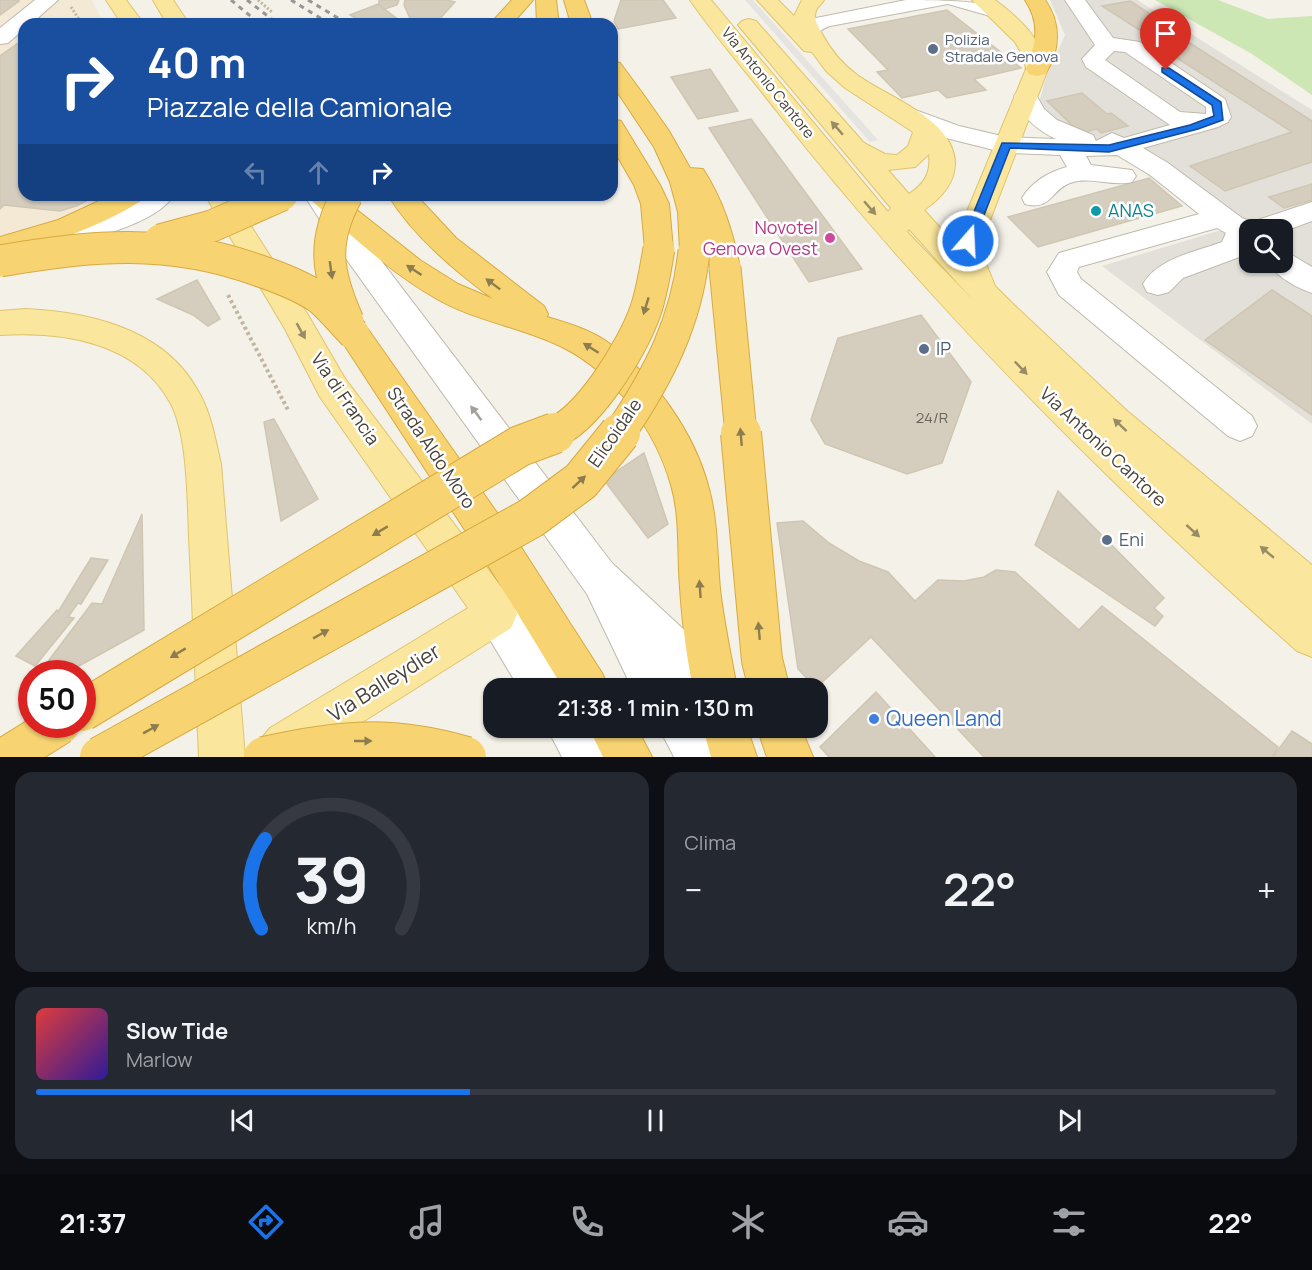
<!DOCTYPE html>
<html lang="it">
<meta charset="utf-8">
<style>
:root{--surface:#171b24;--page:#242831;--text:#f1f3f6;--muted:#9ea1a6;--line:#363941;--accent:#1a73e8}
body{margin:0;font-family:Manrope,sans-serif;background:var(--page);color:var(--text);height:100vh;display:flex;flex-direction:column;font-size:22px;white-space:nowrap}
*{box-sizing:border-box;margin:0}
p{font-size:20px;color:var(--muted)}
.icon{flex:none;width:33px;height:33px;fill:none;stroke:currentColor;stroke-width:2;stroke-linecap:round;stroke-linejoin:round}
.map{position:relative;height:757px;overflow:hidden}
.side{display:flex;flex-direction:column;gap:15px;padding:15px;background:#0d0f14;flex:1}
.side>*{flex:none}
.top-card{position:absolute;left:18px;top:18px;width:600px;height:183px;border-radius:18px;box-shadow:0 2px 4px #0004;background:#1a4fa0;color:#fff;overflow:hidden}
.buttons{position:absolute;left:1239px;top:219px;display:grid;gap:12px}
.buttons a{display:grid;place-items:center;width:54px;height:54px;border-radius:12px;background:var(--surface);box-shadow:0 2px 4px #0004;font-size:30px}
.speed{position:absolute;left:18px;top:660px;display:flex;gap:12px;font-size:30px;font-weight:700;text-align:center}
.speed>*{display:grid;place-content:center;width:78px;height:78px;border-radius:50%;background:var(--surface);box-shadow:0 2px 4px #0004;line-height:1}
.speed .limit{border:9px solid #d22;background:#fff;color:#111}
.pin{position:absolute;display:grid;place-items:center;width:51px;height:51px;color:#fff;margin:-62px -26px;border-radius:50% 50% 50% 0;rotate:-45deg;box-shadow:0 0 6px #0007}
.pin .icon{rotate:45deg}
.me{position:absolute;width:66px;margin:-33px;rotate:19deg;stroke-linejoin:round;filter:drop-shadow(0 0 4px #0008)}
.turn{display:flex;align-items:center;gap:21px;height:126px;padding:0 30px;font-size:27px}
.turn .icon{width:78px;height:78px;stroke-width:2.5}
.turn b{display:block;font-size:42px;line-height:51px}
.lanes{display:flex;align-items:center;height:57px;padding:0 30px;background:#0003;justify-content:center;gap:30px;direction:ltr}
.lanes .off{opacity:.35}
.big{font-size:45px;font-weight:600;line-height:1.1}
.side .card{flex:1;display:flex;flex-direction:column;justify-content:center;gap:9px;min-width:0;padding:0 21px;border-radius:18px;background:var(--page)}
.side .dial{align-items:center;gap:0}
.dial svg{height:156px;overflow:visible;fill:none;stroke:var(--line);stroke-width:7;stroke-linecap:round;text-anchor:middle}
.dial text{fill:var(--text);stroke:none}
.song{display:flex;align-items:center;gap:18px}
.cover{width:72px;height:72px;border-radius:9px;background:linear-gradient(135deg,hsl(0 70% 55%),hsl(250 70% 35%))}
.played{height:6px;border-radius:3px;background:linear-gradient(90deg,var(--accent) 35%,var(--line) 35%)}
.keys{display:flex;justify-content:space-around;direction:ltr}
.heat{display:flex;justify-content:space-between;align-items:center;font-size:33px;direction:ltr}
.side .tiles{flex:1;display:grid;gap:15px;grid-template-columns:1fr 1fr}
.card:last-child{grid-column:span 2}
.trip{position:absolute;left:483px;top:678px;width:345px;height:60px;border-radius:18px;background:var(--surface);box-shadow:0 2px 4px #0004;font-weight:600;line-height:60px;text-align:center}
.tabs{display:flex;height:96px;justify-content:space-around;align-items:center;background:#090b0e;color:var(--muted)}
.tabs .icon{width:42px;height:42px}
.tabs .on{color:var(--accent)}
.tabs b{font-size:27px;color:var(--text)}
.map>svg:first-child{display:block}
.commercial{fill:#f4e9d5}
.industrial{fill:#e3e0da;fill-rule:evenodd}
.green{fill:#cce6b4}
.parking{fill:#e5e4e0}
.building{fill:#d5cebf;stroke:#cfc6b2;stroke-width:1.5}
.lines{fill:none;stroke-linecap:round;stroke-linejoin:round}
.minor-casing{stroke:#bfbaac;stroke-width:2}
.major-casing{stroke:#dfc46c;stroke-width:2}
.highway-casing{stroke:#d7aa40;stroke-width:2}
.path-far1{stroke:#c0b69e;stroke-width:3;stroke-dasharray:2 2;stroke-linecap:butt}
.path{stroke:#c0b69e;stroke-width:4;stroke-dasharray:3 3;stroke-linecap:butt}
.minor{fill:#fff;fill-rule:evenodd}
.major{fill:#fae69c;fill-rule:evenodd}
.highway{fill:#f7d471;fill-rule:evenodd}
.rail{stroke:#979797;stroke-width:3;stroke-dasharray:5 5;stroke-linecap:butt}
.highway-bridge-far1-casing{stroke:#d7aa40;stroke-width:33;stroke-linecap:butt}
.highway-bridge-casing{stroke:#d7aa40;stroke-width:42;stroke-linecap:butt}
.highway-bridge-far1{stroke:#f7d471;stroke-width:31}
.highway-bridge{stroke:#f7d471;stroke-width:40}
.oneway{fill:#988c65}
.oneway2{fill:#8d7c4f}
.oneway3{fill:#a3a09c}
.route{fill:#1a73e8;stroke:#114b97;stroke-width:1.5}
.service-dot{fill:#5c6f8a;stroke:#fff;stroke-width:2}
.culture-dot{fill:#0f9aa8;stroke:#fff;stroke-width:2}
.hotel-dot{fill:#d1479c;stroke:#fff;stroke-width:2}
.shop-dot{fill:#3f7fe0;stroke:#fff;stroke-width:2}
.labels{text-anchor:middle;stroke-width:5;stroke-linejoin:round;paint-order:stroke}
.far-service-label{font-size:15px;fill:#4e5e75;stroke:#fff;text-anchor:start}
.far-street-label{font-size:15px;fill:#474238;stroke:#fff}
.number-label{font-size:15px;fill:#6a655a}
.culture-label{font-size:18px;fill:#0d838f;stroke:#fff;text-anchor:start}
.hotel-label{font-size:18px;fill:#b23c85;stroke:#fff;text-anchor:end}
.service-label{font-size:18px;fill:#4e5e75;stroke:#fff;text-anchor:start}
.street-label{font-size:18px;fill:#474238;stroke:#fff}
.near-street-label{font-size:21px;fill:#474238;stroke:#fff}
.near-shop-label{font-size:21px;fill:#366cbe;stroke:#fff;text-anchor:start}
</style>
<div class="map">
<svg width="1312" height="757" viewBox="0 0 1312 757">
<rect width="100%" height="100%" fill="#f4f1e9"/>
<polygon class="commercial" points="0,0 92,0 104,24 24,24 24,195 168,195 0,238"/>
<path class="industrial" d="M1050,0H1137L1312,110V424L1102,266L1221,230L1127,160L1067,132L1037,111L1046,77L1065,35ZM1250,230H1282V262H1250Z"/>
<polygon class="green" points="1155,0 1218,0 1268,19 1312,16 1312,95 1252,54"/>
<polygon class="parking" points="745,0 753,0 878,140 870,142"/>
<g class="building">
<polygon points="0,0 19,0 19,1 0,15"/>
<polygon points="379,0 399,0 397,5 385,9 379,5"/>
<polygon points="405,0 447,0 455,2 435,24 415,24 412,23 404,5"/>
<polygon points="621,0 663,0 676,18 618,29 614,21"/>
<polygon points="1130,1 1177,31 1150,37 1102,6"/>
<polygon points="378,4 404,24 365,24 350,15"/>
<polygon points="947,10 1021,68 974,79 986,90 947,98 938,90 902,98 877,72 888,70 848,29"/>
<polygon points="1174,33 1312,121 1312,162 1225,191 1190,166 1292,132 1149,40"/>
<polygon points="24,39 24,195 98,195 76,206 60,211 4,205 0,209 0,56"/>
<polygon points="710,69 738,111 698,119 671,77"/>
<polygon points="1082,93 1107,114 1111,113 1128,126 1101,133 1097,129 1080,133 1047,101"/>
<polygon points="751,119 862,269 809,282 709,128"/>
<polygon points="1149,178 1182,206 1038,247 1008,217"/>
<polygon points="1312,184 1312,200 1284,208 1269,197"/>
<polygon points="197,280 220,319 208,326 193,315 157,299"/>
<polygon points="1272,290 1312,316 1312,415 1205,340"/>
<polygon points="921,315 971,382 942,463 907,474 825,444 811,420 838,338"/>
<polygon points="274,419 318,499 281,521 264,422"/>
<polygon points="644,453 668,524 648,538 604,480"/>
<polygon points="1058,491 1164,598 1154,608 1163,616 1155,626 1035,545"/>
<polygon points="142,514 144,630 79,666 43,668 92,603 102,604"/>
<polygon points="803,521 829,543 859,561 888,572 915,601 938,580 964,581 984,577 996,570 1015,572 1079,630 1102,606 1278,747 1272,757 984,757 871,637 816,688 798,669 777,523"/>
<polygon points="91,558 108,560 81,604 78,603 68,617 74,618 35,666 16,656 57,610 58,612"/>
<polygon points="876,692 935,757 829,757 820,747"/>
<polygon points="1292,731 1312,744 1312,757 1273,757"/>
</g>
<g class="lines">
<g class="minor-casing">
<g id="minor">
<polygon points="35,0 58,0 31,24 24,24 24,29 8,43 0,44 0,28"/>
<path d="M906,0C928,0 995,0 1007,12L1004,16L997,18L948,4L830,26C818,29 817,39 802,36L799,31L811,19Z"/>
<path d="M1065,0H1085L1113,38L1140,42L1225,99L1231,117L1228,122L1218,127L1143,148L1168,163L1242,218L1252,222L1312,202V221L1282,232V230H1250V246L1242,256L1183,278L1169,292L1158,295L1147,292L1143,284C1158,258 1195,252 1222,242L1226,233L1217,228L1079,267L1077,272L1081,279L1252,416L1257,426L1252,436L1240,441L1228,436L1059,295L1047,272L1059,253L1199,214L1150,175L1117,155L1086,156L1091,165L1132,170L1136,176L1132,182C1112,187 1091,176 1070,183C1051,190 1051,211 1025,204L1022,198C1032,182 1048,172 1067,167L1060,155L1006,153L942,137L898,119L895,114L898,109L907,107L959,126L1006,137L1056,139C1036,130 1022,117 1014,96L1018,91L1026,89L1034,91L1044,109L1057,120L1093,135L1096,141L1112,133L1124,138L1170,125L1086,67L1082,59L1095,45ZM1114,51L1125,52L1206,107V114L1180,112L1105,60Z"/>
<path d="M142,195H174C154,228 69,244 32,252L22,249L18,242L22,235C64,223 104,219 142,195Z"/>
<polygon points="304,195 331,195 612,563 694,639 719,673 726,688 678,688 675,685 677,688 632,688 587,594 334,242"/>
<path d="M1282,252L1292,255L1312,267V293C1297,288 1276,277 1268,262H1282Z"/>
<polygon points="497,594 511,600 559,673 566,688 519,688 483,628 477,614 483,600"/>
<polygon points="547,728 595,728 611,757 562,757"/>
<polygon points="659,728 708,728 717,741 724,757 674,757"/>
</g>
</g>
<g class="major-casing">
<g id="major">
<polygon points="106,0 126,0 144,24 122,24"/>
<polygon points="153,0 173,0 189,24 167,24"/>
<path d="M690,0H711L888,212L891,208L738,25L742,21L749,19L756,21L864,143L885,154L897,155L908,146L913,132L845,88L826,71L812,52L804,51L757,0H778L794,16L802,0H824C822,4 817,7 816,11C813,18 818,26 821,32C830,49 841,63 856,74C886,97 954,118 955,163C955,184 940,199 924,210L954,243L1026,69L1024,58L1015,42L972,0H995C1019,18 1041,38 1048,69L982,241L983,256L995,286L1012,303L1126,410L1312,565V657L1297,651C1110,486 934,310 779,114C750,76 717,39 690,0ZM929,154C931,173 925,183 909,194L888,170L915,167ZM909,229L973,300L907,232Z"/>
<polygon points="205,195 231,195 308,315 344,377 511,600 517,614 511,628 307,757 253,756 260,740 270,728 468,608 320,397 285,329"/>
<path d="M25,309C90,312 163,329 197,389C211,412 215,438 221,464L245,757H199C196,690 193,624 190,557C187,514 190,442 171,404C138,342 63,331 0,335V311Z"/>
</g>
</g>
<g class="highway-casing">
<g id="highway">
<polygon points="512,0 533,0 512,24 490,24"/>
<polygon points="536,0 556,0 559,24 537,24"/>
<polygon points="564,0 584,0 593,24 571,24"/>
<path d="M1025,0H1045C1061,22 1061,51 1045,74L1037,76L1029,74L1026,69C1036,44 1041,24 1025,0Z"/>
<path d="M612,61L620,63L643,94L669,131L690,168L703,169C723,200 733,232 740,268L735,275L725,279L715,275L710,268L708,252L704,258L694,261L684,258L680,251L678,212L670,182L654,147L612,84Z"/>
<polygon points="612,119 621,121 624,126 660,185 669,204 673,249 669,256 659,259 649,256 645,249 641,204 634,185 612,147"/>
<path d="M112,195H145L141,201C97,228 50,244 0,257V237L58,220Z"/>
<path d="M308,195H338L420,260L458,284L493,299C454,270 414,237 388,195H416L456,238L544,306L548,314L547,317C567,323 588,329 606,341C653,374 695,433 709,489C718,522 717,556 720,589C724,623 731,655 737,688H693C685,649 681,610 679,571C678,542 679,512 671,485C656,431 614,373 564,348C523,327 477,322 437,299C391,273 352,236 312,201Z"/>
<polygon points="354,322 365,325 519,544 602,673 609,688 563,688 491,570 343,343 338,334 343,325"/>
<polygon points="589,728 637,728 652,757 603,757"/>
<polygon points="703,728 747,728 757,757 711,757"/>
<polygon points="757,728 801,728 813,757 767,757"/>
</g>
</g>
<g class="path-far1">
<polyline points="258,0 273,13"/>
<polyline points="71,7 82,24"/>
</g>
<polyline class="path" points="228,295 288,410"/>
<use href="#minor" class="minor"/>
<use href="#major" class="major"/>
<use href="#highway" class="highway"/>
<g class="rail">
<polyline points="231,0 260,24"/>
<polyline points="247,0 278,24"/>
<polyline points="291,0 330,24"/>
<polyline points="308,0 348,24"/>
</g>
<g class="highway-bridge-far1-casing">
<g id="highway-bridge-far1">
<path d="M347,195C321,242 327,274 348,321"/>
<polyline points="160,240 212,226 282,195"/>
<path d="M0,261C91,245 168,238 257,270C278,277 300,285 319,298C332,309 342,322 354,334"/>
<polyline points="725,268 741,434"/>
<path d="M551,434C588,421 632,348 645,312C652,293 655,270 659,249"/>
<path d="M619,434C658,377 687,321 694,251"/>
</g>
</g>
<g class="highway-bridge-casing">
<g id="highway-bridge">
<polyline points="741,433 762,660 769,688"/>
<polyline points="82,711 520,446 555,433"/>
<polyline points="7,757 60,724"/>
<polyline points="100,757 531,518 581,481 620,433"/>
<path d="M264,757C339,740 392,735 466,757"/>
</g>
</g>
<use href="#highway-bridge-far1" class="highway-bridge-far1"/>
<use href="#highway-bridge" class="highway-bridge"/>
</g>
<defs><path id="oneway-solid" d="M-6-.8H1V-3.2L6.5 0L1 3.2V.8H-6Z" transform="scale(1.5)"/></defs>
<g class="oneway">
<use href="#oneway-solid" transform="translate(837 128) rotate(-131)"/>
<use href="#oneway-solid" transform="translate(870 208) rotate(49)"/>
<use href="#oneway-solid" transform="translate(301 331) rotate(61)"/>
<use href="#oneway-solid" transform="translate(1021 368) rotate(46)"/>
<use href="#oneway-solid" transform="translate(1120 425) rotate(-137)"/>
<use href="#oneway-solid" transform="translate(1193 531) rotate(42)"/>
<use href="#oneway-solid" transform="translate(1267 552) rotate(-140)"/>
</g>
<g class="oneway2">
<use href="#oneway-solid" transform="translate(331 270) rotate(82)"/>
<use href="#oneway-solid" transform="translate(414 270) rotate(-147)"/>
<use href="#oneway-solid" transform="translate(493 284) rotate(-143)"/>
<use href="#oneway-solid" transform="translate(646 306) rotate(107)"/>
<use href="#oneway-solid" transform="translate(591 348) rotate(-148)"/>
<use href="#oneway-solid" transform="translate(741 437) rotate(-95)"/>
<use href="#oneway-solid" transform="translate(579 482) rotate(-43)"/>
<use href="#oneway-solid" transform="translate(380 531) rotate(149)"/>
<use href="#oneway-solid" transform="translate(700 589) rotate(-94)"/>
<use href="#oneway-solid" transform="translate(759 631) rotate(-95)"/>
<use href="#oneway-solid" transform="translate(321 634) rotate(-29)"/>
<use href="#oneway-solid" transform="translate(178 653) rotate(149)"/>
<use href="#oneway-solid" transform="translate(151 729) rotate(-29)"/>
<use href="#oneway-solid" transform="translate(363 741)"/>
</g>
<use class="oneway3" href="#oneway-solid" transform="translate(476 413) rotate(-127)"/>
<polygon class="route" points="1162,68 1169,68 1221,102 1223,120 1198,129 1109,152 1010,148 974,241 968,245 964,243 962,241 1002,143 1109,145 1190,125 1214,116 1212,105 1162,72"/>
<g class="service-dot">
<circle cx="933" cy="49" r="6"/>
<circle cx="924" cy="349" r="6"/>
<circle cx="1107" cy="540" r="6"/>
</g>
<circle class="culture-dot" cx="1096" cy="211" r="6"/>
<circle class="hotel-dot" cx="830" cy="238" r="6"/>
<circle class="shop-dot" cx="874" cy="719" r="6"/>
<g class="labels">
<g class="far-service-label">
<text x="945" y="45">Polizia<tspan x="945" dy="17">Stradale Genova</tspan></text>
</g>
<g class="far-street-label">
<text transform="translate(768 83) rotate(51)" y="5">Via Antonio Cantore</text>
</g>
<g class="number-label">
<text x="932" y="423">24/R</text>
</g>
<g class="culture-label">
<text x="1108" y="217">ANAS</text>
</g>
<g class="hotel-label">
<text x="818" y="234">Novotel<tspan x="818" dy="21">Genova Ovest</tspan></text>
</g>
<g class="service-label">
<text x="936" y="355">IP</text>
<text x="1119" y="546">Eni</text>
</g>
<g class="street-label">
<text transform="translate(345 399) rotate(56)" y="6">Via di Francia</text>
<text transform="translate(615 433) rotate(-55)" y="6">Elicoidale</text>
<text transform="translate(1103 447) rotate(43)" y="6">Via Antonio Cantore</text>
<text transform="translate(431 448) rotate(56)" y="6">Strada Aldo Moro</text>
</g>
<g class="near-street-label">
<text transform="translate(384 683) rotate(-32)" y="7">Via Balleydier</text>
</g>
<g class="near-shop-label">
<text x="886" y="726">Queen Land</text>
</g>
</g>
</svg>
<div class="buttons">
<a><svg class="icon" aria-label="search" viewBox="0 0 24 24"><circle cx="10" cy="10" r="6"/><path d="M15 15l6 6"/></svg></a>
</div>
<div class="speed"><div class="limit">50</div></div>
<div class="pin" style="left:1166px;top:70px;background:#d93025"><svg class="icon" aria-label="arrive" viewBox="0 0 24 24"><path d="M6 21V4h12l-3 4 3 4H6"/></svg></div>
<svg class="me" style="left:968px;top:241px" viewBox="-20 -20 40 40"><circle r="17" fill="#1a73e8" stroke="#fff" stroke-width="3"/><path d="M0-11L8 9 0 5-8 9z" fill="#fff"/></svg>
<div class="trip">21:38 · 1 min · 130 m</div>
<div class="top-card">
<div class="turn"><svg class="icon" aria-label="right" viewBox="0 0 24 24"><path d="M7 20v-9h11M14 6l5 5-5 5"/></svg><div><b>40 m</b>Piazzale della Camionale</div></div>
<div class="lanes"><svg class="icon off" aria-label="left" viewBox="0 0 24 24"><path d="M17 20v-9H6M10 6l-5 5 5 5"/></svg><svg class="icon off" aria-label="ahead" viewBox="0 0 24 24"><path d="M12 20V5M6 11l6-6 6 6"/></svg><svg class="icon" aria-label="right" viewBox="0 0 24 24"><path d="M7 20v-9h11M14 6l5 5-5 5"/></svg></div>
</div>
</div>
<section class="side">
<div class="tiles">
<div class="card dial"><svg viewBox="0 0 100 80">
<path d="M14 69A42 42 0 1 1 86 69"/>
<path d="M14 69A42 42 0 0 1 16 23" stroke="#1a73e8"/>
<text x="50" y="56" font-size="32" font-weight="700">39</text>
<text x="50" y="72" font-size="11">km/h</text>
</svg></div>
<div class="card"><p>Clima</p>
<div class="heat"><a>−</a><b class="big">22°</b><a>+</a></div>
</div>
<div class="card">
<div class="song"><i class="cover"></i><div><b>Slow Tide</b><p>Marlow</p></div></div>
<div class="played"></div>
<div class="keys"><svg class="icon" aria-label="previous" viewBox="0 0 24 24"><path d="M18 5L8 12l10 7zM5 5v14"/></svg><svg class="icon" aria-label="pause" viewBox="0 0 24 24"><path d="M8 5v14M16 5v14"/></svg><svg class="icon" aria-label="next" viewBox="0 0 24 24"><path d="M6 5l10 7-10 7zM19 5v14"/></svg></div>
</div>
</div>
</section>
<nav class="tabs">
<b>21:37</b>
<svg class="icon on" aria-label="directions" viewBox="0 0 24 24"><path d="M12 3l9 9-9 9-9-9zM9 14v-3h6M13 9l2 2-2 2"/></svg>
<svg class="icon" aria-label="music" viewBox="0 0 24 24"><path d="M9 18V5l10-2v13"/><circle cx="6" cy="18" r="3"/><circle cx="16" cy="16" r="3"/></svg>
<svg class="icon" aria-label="phone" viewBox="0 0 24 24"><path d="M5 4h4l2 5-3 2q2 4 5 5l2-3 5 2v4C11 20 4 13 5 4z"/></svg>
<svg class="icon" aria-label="climate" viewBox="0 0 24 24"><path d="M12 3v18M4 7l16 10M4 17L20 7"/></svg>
<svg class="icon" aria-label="car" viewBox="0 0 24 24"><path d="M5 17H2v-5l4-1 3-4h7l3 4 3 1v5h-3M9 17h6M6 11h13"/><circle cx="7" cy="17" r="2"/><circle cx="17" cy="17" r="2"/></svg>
<svg class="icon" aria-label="filters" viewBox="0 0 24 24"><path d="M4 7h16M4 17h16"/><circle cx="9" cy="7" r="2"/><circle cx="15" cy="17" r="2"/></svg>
<b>22°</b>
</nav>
